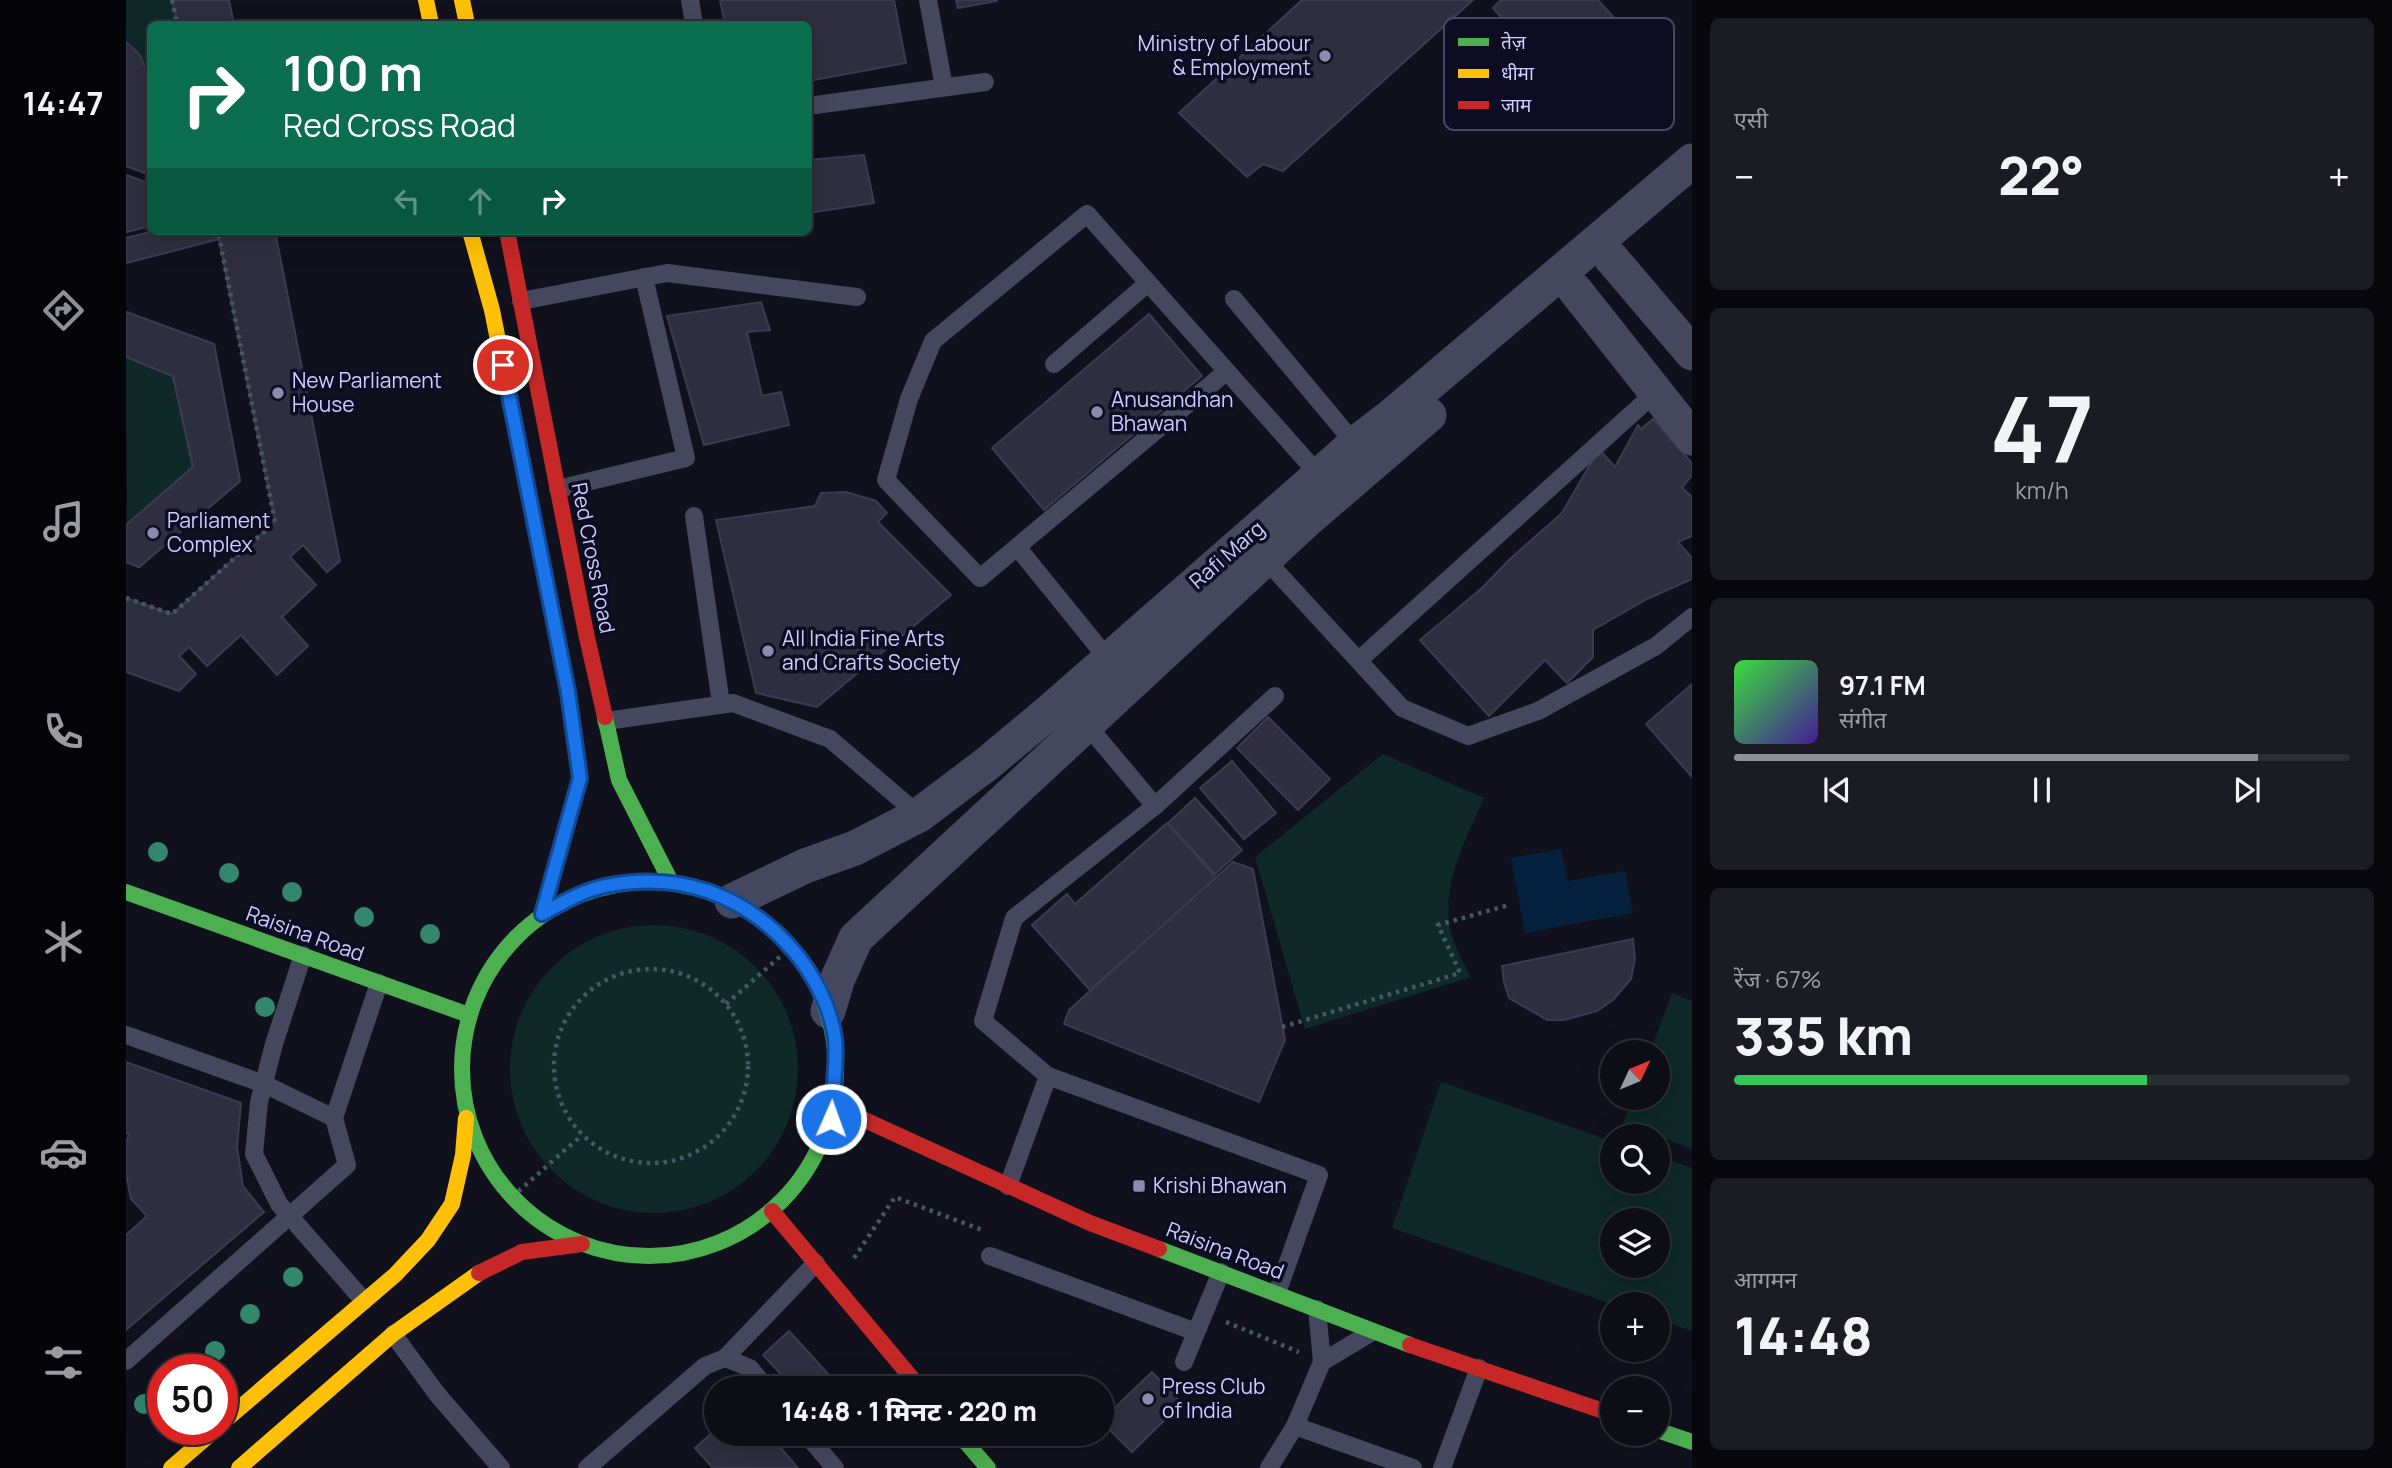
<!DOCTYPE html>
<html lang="hi">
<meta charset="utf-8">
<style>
:root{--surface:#0d0d16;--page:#1b1b23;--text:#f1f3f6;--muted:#9a9ca1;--line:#2d2d35;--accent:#8c9099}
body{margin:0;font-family:Manrope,"Noto Sans Devanagari",sans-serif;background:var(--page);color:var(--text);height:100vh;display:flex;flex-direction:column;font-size:26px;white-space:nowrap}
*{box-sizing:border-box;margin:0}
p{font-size:23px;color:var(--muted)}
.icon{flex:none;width:38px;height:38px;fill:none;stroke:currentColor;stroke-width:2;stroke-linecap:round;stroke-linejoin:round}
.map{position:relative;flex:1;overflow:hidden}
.sheet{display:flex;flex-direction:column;gap:18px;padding:18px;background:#07070c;width:700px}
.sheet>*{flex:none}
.banner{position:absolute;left:21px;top:21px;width:665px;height:214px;border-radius:10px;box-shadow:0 7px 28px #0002,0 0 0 2px var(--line);background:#0b6e4f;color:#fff;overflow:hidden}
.needle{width:46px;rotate:46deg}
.controls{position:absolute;left:1474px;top:1040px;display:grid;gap:14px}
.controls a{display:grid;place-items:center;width:70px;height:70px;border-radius:50%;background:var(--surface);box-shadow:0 7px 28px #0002,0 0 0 2px var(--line);font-size:35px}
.speed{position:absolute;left:21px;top:1354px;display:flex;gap:14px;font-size:35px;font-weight:700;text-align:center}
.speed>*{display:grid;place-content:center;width:91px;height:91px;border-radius:50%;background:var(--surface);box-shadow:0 7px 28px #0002,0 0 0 2px var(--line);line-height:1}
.speed .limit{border:10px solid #d22;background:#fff;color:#111}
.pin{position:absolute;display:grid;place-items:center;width:60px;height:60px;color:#fff;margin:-30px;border:4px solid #fff;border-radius:50%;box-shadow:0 2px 7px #0007}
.me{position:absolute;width:77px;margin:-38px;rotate:2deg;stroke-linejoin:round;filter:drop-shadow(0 0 5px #0008)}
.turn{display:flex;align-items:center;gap:24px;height:147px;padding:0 21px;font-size:32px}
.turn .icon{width:91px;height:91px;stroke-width:2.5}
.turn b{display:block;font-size:49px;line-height:60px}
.lanes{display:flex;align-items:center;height:66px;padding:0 21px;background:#0003;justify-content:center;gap:35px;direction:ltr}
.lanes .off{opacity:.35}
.big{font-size:52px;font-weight:800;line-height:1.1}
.sheet .card{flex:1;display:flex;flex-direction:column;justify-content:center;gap:10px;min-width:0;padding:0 24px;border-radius:10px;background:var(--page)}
.sheet .dial{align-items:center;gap:0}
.dial b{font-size:91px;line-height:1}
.song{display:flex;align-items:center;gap:21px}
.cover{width:84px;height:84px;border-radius:10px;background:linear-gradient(135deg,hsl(120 70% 55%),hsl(260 70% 35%))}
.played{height:7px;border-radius:4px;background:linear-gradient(90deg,var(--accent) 85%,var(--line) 85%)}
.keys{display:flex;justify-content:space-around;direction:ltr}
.heat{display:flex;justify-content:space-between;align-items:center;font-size:38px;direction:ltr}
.charge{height:10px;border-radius:5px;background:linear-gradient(90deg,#34c759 67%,var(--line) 0)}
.trip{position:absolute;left:578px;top:1376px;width:410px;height:70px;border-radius:35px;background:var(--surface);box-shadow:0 7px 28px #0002,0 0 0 2px var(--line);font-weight:800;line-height:70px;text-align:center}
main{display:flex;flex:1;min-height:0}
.tabs{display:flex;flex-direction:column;width:126px;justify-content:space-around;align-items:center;background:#050509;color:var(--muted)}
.tabs .icon{width:49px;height:49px}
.tabs .current{color:var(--accent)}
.tabs b{font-size:32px;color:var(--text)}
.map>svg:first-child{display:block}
.green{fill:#0e2927;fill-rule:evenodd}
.water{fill:#06213e}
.building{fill:#2f2e40;stroke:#3b3a52;stroke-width:2}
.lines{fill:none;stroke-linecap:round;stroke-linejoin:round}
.path{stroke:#445863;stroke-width:4.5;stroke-dasharray:3.5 5;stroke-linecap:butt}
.lane{stroke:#45475e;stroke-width:18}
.street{stroke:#45475e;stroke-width:35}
.fast{stroke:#4caf50;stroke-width:16}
.slow{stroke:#ffc107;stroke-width:16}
.jam{stroke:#c62828;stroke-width:16}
.tree{fill:#33876d}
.route-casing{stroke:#114b97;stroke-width:18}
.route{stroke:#1a73e8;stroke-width:12}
.poi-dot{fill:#8b8bb0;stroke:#0d0c22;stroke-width:2.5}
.labels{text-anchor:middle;stroke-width:7;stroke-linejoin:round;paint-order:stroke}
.poi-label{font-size:21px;fill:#cdcdff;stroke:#0d0c22;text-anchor:start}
.street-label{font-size:21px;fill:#cdcdff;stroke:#0d0c22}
.key{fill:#0d0c22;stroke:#474664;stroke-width:2}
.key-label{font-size:19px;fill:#cdcdff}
</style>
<main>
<nav class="tabs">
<b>14:47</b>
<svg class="icon current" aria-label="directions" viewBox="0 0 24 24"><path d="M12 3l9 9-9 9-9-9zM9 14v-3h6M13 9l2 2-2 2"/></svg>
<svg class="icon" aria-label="music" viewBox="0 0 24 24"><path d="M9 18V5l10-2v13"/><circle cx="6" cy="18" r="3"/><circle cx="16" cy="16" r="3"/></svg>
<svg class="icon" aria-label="phone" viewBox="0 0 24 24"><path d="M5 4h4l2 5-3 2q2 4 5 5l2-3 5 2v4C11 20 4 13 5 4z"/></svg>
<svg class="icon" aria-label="climate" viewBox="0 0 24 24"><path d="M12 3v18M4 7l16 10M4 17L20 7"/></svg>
<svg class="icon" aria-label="car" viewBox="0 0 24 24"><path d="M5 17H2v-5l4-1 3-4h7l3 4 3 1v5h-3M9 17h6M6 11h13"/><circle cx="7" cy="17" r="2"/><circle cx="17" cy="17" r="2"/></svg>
<svg class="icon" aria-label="filters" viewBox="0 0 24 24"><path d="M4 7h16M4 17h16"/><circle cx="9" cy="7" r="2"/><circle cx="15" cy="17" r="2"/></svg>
</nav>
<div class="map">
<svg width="1566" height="1468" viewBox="0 0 1566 1468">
<rect width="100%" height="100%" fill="#11111d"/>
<g class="green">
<polygon points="0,0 45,0 50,24 24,24 24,77 13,54 0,42"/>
<polygon points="0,357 47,376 67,467 1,525"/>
<path d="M1257,754L1358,798C1341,837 1318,878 1323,921C1325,941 1336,960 1345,977L1179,1029L1129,857Z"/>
<circle cx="528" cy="1069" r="144"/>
<polygon points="1546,993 1566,1001 1566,1149 1497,1123 1507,1097 1531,1097 1531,1052 1524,1052"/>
<path d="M1315,1082L1486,1141V1181H1531V1156L1566,1168V1331L1531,1319V1304H1486L1266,1228ZM1486,1220H1531V1265H1486Z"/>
</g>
<polygon class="water" points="1435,849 1442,881 1499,871 1507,913 1399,933 1385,858"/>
<g class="building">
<polygon points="46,0 103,0 108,24 51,24"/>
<polygon points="594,0 768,0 780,63 682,81 682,24 599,24"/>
<polygon points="830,0 871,0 871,1 832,8"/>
<polygon points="1176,0 1347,0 1157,171 1137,164 1121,177 1053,113"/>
<polygon points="1375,0 1472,0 1508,40 1469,75 1449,52 1421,77 1388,41 1393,37 1367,8"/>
<polygon points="0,42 13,54 24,77 24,175 0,166"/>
<polygon points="0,42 13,54 24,77 24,175 0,166"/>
<polygon points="738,155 748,203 682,213 682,160"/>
<polygon points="0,175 24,184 24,226 0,232"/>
<polygon points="0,175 24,184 24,226 0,232"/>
<polygon points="29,231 149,231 214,561 201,572 177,545 164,557 190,585 156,617 182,646 151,675 115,635 81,666 63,647 53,656 70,674 53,691 0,672 0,598 46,614 149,522 93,239 0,263 0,238"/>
<polygon points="29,231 92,231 93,239 0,263 0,238"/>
<polygon points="635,302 644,330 621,332 636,396 655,392 663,425 578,445 541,316"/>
<polygon points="0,312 88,344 114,481 13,567 0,562 0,525 67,467 47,376 0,357"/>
<polygon points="0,312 88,344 114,481 13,567 0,562 0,525 67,467 47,376 0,357"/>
<polygon points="1023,314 1076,376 918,510 866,448"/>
<polygon points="1527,419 1566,463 1566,475 1556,488 1566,497 1566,536 1552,542 1566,558 1566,579 1521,599 1467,630 1467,657 1441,683 1419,660 1363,716 1294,640 1356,588 1385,558 1436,513 1473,449 1489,467 1512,425 1515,429"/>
<polygon points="720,492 750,501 761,513 752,522 825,595 691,707 630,693 590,520 689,506 695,493"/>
<polygon points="1566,684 1566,777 1520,724"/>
<polygon points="1142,717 1204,779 1172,810 1111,748"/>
<polygon points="1106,761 1150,813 1118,839 1074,788"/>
<polygon points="1069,798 1116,850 1089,874 1042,823"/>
<polygon points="1041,823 1090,878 964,990 906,925 941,894 949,904"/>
<polygon points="1107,862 1127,869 1159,1040 1133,1102 938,1024 943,1010"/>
<polygon points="1507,939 1509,959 1505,979 1487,1000 1471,1011 1438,1020 1421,1020 1383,998 1378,982 1376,966"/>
<polygon points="0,1062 115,1103 111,1147 117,1186 138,1212 0,1330 0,1235 21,1216 5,1199 0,1175 0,1143 3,1134 0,1133"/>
<polygon points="663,1331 715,1388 668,1388 637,1355"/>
<polygon points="1026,1372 1056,1403 1006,1452 975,1421"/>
<polygon points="590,1429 590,1433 642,1433 672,1468 587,1468 569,1448"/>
</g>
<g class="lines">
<g class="path">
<polyline points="46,0 51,24"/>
<polyline points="0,598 46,614 149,522 92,231"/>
<circle cx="525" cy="1066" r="97"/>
<polyline points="600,1004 665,947"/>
<polyline points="1156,1027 1334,973 1312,925 1383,905"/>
<polyline points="386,1197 456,1135"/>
<polyline points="728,1258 769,1197 859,1231"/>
<polyline points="1100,1322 1173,1352"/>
</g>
<g class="lane">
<polyline points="564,0 568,24"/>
<polyline points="802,0 818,87"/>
<polyline points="682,106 859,82"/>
<polyline points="1108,299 1229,444"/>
<polyline points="395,301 541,273 731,297"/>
<polyline points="928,364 1022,283"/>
<polyline points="1101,371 854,578 760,480 783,399 807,341 961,214 1194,476"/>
<polyline points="432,489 560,458 518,277"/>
<polyline points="568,516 595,704"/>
<polyline points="891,547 982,659"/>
<polyline points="1139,559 1276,708 1342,736 1412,711 1530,646 1566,617"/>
<polyline points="1233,660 1530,392"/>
<polyline points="480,721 607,703 704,739 793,815"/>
<polyline points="961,725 1029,806"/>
<polyline points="177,955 148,1044 133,1102 128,1154 153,1204 238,1301"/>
<polyline points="0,1035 138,1084 208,1118"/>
<polyline points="922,1076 857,1021 888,918 1029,806 1149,696"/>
<polyline points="882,1186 922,1076 1193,1175 1151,1293"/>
<polyline points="864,1256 1070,1332"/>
<polyline points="1191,1309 1196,1362"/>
<polyline points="267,1334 311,1394 375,1468"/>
<polyline points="599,1358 690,1263"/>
<polyline points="0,1361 221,1165 208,1118 253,983"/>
<polyline points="1058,1362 1095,1272"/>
<polyline points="1169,1426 1287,1468"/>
<polyline points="679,1433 709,1468"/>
<polyline points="461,1468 579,1366 599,1358 624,1368 640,1388"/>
<polyline points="1143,1468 1169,1426 1196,1362 1246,1332"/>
<polyline points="1316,1468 1353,1368"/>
</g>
<g class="street">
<polyline points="1485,258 1566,353"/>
<polyline points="1449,290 1566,438"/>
<polyline points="606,901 679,866 729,848 793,815 862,763 923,712 1229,444 1263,418 1566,161"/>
<polyline points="702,1011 712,978 730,938 1182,519 1303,415"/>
</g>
<g class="fast">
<polyline points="479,717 493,780 545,882"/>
<circle cx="523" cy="1069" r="187"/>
<polyline points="0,892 343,1015"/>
<polyline points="1033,1249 1284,1345"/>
<polyline points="1531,1430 1566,1442"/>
<polyline points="832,1433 862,1468"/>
</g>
<g class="slow">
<polyline points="300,0 305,24"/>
<polyline points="336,0 341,24"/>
<polyline points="344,231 366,310 444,704"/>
<polyline points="96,1423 269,1275 302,1240 326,1204 337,1155 340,1118"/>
<polyline points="45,1468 89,1430"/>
<polyline points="113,1468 267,1334 353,1273"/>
</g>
<g class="jam">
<polyline points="381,231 460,633 479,717"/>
<polyline points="416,914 454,778 444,704"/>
<polyline points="706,1105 964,1223 1033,1249"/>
<polyline points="646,1211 794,1388"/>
<polyline points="353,1273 396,1252 456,1244"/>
<polyline points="1284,1345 1486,1414"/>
</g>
</g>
<g class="tree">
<circle cx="32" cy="852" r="10"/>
<circle cx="103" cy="873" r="10"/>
<circle cx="166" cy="892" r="10"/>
<circle cx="238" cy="917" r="10"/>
<circle cx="304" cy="934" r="10"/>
<circle cx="139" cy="1007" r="10"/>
<circle cx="167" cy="1277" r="10"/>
<circle cx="124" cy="1314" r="10"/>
<circle cx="89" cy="1351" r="10"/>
<circle cx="18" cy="1404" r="10"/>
</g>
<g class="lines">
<g class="route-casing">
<path id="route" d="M377,365L442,692L454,778L416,914C436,903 456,891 479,886C552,871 618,894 666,949C687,973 705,1007 709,1039C712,1062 706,1095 705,1119"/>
</g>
<use href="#route" class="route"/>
</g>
<g class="poi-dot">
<circle cx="1199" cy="56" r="7"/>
<circle cx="152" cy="393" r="7"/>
<circle cx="971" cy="412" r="7"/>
<circle cx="27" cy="533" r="7"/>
<circle cx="642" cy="651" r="7"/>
<rect x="1006" y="1179" width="14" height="14" rx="3.5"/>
<circle cx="1022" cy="1399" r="7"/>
</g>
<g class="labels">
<g class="poi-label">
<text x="1185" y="51" text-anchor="end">Ministry of Labour<tspan x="1185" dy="24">&amp; Employment</tspan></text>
<text x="166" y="388">New Parliament<tspan x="166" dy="24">House</tspan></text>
<text x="985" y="407">Anusandhan<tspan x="985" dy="24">Bhawan</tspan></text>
<text x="41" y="528">Parliament<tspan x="41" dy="24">Complex</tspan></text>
<text x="656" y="646">All India Fine Arts<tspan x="656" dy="24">and Crafts Society</tspan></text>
<text x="1027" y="1193">Krishi Bhawan</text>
<text x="1036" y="1394">Press Club<tspan x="1036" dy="24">of India</tspan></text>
</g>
<g class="street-label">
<text transform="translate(1101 555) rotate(-41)" y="7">Rafi Marg</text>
<text transform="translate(467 558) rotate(79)" y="7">Red Cross Road</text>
<text transform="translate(179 934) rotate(20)" y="7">Raisina Road</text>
<text transform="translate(1099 1251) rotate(21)" y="7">Raisina Road</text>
</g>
</g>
<rect x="1318" y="18" width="230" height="112" rx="10" class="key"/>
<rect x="1332" y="38" width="31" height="8" fill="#4caf50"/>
<rect x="1332" y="69" width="31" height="9" fill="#ffc107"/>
<rect x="1332" y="101" width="31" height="8" fill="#c62828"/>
<g class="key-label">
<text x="1375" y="49">तेज़</text>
<text x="1375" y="80">धीमा</text>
<text x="1375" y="112">जाम</text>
</g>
</svg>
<div class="controls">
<a><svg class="needle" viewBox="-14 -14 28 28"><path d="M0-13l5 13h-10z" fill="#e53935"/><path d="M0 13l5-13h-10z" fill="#9a9ca1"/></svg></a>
<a><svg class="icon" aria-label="search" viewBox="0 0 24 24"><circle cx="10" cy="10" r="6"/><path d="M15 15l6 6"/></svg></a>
<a><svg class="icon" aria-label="layers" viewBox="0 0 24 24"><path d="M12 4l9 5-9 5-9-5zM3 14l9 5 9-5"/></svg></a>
<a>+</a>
<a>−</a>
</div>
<div class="speed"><div class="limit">50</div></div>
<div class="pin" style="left:377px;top:365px;background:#d93025"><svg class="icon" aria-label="arrive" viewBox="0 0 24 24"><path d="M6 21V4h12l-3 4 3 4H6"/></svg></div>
<svg class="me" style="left:705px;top:1119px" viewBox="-20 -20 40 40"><circle r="17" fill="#1a73e8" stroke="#fff" stroke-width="3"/><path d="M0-11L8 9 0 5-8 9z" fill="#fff"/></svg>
<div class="trip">14:48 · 1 मिनट · 220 m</div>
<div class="banner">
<div class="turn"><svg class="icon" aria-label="right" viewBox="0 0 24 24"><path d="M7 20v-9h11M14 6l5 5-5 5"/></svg><div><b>100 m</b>Red Cross Road</div></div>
<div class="lanes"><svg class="icon off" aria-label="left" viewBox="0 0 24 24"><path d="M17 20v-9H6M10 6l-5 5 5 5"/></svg><svg class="icon off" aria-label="ahead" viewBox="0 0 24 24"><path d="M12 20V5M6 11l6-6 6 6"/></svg><svg class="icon" aria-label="right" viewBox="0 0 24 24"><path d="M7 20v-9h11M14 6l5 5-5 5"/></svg></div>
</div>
</div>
<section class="sheet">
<div class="card"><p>एसी</p>
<div class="heat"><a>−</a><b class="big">22°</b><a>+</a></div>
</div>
<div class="card dial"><b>47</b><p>km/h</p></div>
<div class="card">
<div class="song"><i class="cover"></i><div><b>97.1 FM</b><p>संगीत</p></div></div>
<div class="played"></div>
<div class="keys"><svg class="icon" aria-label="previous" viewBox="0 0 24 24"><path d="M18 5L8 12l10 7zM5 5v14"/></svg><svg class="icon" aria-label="pause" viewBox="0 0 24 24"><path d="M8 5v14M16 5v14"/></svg><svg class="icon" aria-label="next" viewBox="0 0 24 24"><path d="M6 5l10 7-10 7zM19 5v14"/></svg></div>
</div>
<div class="card"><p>रेंज · 67%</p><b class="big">335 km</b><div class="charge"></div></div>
<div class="card"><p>आगमन</p><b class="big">14:48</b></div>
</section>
</main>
